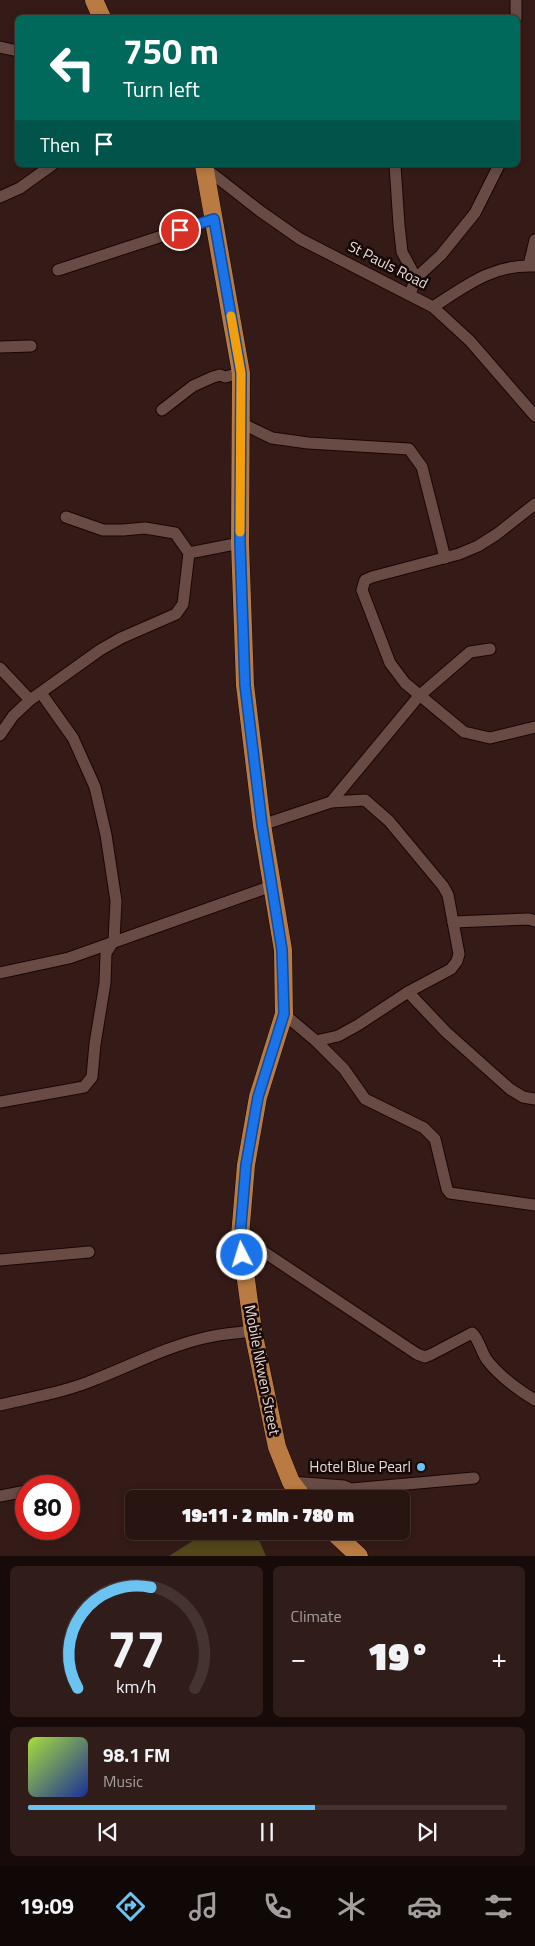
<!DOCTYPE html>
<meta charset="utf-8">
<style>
:root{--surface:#281411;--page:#301d1a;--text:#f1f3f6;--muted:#a59e9f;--line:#443331;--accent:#6bc3f2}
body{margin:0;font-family:"Titillium Web",sans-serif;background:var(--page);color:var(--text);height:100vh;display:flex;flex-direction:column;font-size:19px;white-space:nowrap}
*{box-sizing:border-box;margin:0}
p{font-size:16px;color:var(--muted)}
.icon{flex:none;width:28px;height:28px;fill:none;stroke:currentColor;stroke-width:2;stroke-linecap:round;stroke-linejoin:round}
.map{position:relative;height:1556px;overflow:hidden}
.drawer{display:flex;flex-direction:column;gap:10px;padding:10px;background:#160b09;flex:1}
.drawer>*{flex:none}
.guide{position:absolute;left:15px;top:15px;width:505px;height:152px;border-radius:8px;box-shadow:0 2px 8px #0003,0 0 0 1px var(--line);background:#00695c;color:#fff;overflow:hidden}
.speed{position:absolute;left:15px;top:1475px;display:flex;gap:10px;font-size:25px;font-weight:700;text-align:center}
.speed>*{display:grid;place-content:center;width:65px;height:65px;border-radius:50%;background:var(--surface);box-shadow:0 2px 8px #0003,0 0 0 1px var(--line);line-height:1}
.speed .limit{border:8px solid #d22;background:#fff;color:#111}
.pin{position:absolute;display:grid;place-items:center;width:42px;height:42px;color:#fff;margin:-21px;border:2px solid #fff;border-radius:50%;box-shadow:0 1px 5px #0007}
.me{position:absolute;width:55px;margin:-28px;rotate:355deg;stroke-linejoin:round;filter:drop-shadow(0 0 4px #0008)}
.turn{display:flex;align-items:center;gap:18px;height:105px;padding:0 25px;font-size:22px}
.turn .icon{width:65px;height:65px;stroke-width:2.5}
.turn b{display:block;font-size:35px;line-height:42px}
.then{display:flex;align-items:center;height:48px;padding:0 25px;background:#0003;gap:10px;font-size:19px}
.big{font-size:38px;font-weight:800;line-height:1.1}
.drawer .card{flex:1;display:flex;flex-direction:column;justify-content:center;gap:8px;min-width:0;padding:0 18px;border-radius:8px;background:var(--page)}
.drawer .dial{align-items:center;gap:0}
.dial svg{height:130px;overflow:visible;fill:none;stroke:var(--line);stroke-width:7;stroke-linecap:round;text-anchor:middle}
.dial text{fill:var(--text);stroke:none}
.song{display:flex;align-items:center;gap:15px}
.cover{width:60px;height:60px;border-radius:8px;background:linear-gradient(135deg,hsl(80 70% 55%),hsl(230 70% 35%))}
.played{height:5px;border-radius:2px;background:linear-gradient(90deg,var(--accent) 60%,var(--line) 60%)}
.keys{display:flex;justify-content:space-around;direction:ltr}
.heat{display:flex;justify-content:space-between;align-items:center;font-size:28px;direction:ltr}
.drawer .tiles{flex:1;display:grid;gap:10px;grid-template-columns:1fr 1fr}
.card:last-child{grid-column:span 2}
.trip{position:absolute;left:125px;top:1490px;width:285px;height:50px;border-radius:8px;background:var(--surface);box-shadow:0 2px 8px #0003,0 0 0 1px var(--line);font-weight:800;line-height:50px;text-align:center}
.menu{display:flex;height:80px;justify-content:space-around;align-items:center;background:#100807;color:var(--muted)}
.menu .icon{width:35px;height:35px}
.menu .current{color:var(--accent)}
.menu b{font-size:22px;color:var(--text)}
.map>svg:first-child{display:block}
.forest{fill:#53461a}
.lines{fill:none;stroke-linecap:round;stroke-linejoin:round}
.minor-casing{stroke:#1b0503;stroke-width:13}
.highway-casing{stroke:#1b0503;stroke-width:19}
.minor{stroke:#684b45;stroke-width:11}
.highway{stroke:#b97b42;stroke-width:18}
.route-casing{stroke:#114b97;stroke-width:12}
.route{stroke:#1a73e8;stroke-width:9}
.slow{stroke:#f59e0b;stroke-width:9}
.poi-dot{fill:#6bc3f2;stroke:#140907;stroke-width:2}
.labels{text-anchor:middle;stroke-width:5;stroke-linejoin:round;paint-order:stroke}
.street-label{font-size:15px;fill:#ead8d4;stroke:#140907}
.poi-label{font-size:15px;fill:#ead8d4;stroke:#140907;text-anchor:end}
</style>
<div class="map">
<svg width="535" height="1556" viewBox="0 0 535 1556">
<rect width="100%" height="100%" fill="#351b17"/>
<polygon class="forest" points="204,1531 255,1531 266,1556 169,1556 196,1539"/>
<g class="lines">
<g class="minor-casing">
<g id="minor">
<polyline points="516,18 516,0"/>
<polyline points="0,47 18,51"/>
<polyline points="395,165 399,225 402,252 416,278"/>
<polyline points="205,168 260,211 300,239 433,307 470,341 535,416"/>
<polyline points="0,197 20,188 52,165"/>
<polyline points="529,265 535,240"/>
<polyline points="58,270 214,219"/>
<polyline points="410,294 416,278 441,255 475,213 499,165"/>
<path d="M433,307C467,285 493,264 535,266"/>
<polyline points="0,347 31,346"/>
<polyline points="162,410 193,386 213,377 220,375 225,377 241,373"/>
<polyline points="241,423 272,438 308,443 409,449 422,467 445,558"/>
<polyline points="535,504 497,534 478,546 459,554 372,577 365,580 362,590 390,663 405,683 464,732 490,738 535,727"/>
<polyline points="189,553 240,543"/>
<polyline points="0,668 30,700"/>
<polyline points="0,735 13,716 30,700 100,650 121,638 176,614 183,604 189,553 175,533 145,528 123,530 103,530 66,517"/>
<polyline points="331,802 419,696 470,652 490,649"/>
<polyline points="262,825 331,802 365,800 389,821 443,886 448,895 459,954 457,961 451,969 408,992 358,1025 338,1036 316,1041 284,1014"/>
<polyline points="453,922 529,919 535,921"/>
<polyline points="0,973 69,958 272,886"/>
<polyline points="408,992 446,1032 510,1089 523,1097 535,1099"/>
<polyline points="316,1041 344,1069 365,1099 424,1128 435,1139 447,1189 450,1193 535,1205"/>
<polyline points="0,1102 84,1087 92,1077 95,1044 105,983 106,953 114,940 116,901 106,835 95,787 73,738 41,693"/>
<path d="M240,1236L417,1354L425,1357L432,1354L472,1333C479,1339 481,1352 487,1360C500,1377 517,1389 535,1400"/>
<polyline points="0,1260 89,1252"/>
<path d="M0,1405C32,1397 66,1392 96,1379C132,1365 166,1347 204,1338C219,1334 237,1333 253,1331"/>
<polyline points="291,1482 344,1486 351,1489 474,1478"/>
<polyline points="0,1496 26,1491"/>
</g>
</g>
<g class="highway-casing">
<g id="highway">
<polyline points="94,0 102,18"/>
<polyline points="204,165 241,373 240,543 245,685 262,825 283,950 284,1014 258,1097 246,1165 240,1236 253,1331 277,1447 291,1482 304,1499"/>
<polyline points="332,1531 359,1556"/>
</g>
</g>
<use href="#minor" class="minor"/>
<use href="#highway" class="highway"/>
</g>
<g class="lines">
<g class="route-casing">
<polyline id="route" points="180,230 214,219 241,373 240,543 245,685 262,825 282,950 284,1014 258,1097 246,1165 240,1236 242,1255"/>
</g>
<use href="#route" class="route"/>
<polyline class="slow" points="231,316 241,373 240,532"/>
</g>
<circle class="poi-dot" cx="421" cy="1467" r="5"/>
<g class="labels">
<g class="street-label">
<text transform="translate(388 265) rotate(27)" y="5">St Pauls Road</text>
<text transform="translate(262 1370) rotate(79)" y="5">Mobile Nkwen Street</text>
</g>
<g class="poi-label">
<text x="411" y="1472">Hotel Blue Pearl</text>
</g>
</g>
</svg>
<div class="speed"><div class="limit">80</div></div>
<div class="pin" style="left:180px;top:230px;background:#d93025"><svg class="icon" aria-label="arrive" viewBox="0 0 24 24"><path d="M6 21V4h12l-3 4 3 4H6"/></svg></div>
<svg class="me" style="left:242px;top:1255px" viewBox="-20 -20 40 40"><circle r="17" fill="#1a73e8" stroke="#fff" stroke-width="3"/><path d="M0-11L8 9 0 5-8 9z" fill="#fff"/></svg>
<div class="trip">19:11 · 2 min · 780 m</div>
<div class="guide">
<div class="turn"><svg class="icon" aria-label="left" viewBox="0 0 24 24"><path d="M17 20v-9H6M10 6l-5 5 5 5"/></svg><div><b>750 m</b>Turn left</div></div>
<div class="then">Then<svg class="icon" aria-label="arrive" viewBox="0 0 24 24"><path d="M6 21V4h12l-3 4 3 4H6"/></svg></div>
</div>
</div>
<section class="drawer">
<div class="tiles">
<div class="card dial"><svg viewBox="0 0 100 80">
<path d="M14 69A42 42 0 1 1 86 69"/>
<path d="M14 69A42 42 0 0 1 59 7" stroke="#6bc3f2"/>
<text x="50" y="56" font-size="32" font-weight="700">77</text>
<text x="50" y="72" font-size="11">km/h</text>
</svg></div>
<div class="card"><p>Climate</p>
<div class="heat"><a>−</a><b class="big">19°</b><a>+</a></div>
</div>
<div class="card">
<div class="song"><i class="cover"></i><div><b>98.1 FM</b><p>Music</p></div></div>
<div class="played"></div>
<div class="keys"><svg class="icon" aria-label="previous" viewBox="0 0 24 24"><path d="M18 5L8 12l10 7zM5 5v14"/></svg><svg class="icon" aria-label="pause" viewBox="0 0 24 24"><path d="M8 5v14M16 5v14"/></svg><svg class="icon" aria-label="next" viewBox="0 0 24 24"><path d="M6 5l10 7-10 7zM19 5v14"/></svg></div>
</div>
</div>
</section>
<nav class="menu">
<b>19:09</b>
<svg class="icon current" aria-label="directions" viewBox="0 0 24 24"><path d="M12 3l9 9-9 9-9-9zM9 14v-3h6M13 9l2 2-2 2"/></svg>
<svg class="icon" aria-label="music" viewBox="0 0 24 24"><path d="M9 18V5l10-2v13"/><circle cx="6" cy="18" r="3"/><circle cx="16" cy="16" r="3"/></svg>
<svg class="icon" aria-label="phone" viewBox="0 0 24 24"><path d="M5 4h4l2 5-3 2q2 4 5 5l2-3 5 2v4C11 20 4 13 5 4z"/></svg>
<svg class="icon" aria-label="climate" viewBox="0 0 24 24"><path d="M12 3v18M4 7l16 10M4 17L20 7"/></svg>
<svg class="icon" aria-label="car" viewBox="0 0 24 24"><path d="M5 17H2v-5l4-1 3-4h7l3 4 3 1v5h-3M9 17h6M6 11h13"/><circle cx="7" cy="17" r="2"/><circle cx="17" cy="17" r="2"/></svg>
<svg class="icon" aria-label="filters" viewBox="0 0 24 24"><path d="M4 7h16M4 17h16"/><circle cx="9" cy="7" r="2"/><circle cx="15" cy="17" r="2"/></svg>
</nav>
